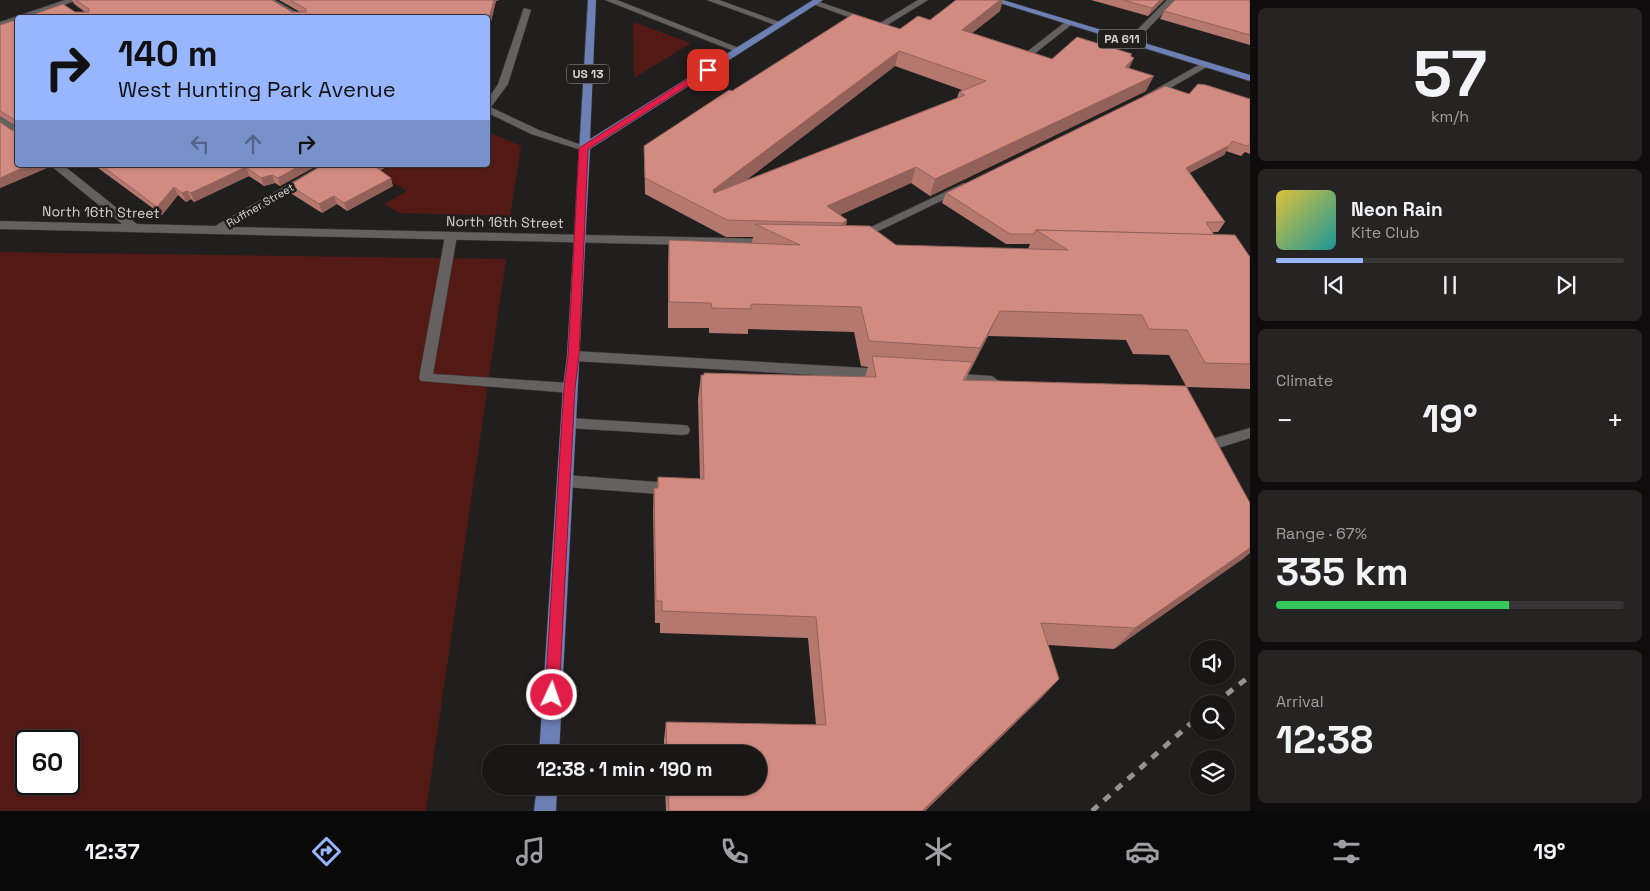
<!DOCTYPE html>
<meta charset="utf-8">
<style>
:root{--surface:#191616;--page:#262323;--text:#f1f3f6;--muted:#9f9fa1;--line:#373535;--accent:#97b6fd}
body{margin:0;font-family:"Space Grotesk",sans-serif;background:var(--page);color:var(--text);height:100vh;display:flex;flex-direction:column;font-size:19px;white-space:nowrap}
*{box-sizing:border-box;margin:0}
p{font-size:16px;color:var(--muted)}
.icon{flex:none;width:28px;height:28px;fill:none;stroke:currentColor;stroke-width:2;stroke-linecap:round;stroke-linejoin:round}
.map{position:relative;flex:1;overflow:hidden}
.details{display:flex;flex-direction:column;gap:8px;padding:8px;background:#0e0c0c;width:400px}
.details>*{flex:none}
.hud{position:absolute;left:15px;top:15px;width:475px;height:152px;border-radius:5px;box-shadow:0 1px 4px #0004,0 0 0 1px var(--line);background:#97b6fd;color:#111;overflow:hidden}
.fabs{position:absolute;left:1190px;top:640px;display:grid;gap:10px}
.fabs a{display:grid;place-items:center;width:45px;height:45px;border-radius:50%;background:var(--surface);box-shadow:0 1px 4px #0004,0 0 0 1px var(--line);font-size:25px}
.speed{position:absolute;left:15px;top:730px;display:flex;gap:10px;font-size:25px;font-weight:700;text-align:center}
.speed>*{display:grid;place-content:center;width:65px;height:65px;border-radius:50%;background:var(--surface);box-shadow:0 1px 4px #0004,0 0 0 1px var(--line);line-height:1}
.speed .limit{border:2px solid #111;border-radius:8px;background:#fff;color:#111}
.pin{position:absolute;display:grid;place-items:center;width:42px;height:42px;color:#fff;margin:-21px;border-radius:10px;box-shadow:0 2px 8px #0006}
.me{position:absolute;width:55px;margin:-28px;rotate:3deg;stroke-linejoin:round;filter:drop-shadow(0 0 4px #0008)}
.turn{display:flex;align-items:center;gap:18px;height:105px;padding:0 20px;font-size:22px}
.turn .icon{width:65px;height:65px;stroke-width:2.5}
.turn b{display:block;font-size:35px;line-height:42px}
.lanes{display:flex;align-items:center;height:48px;padding:0 20px;background:#0003;justify-content:center;gap:25px;direction:ltr}
.lanes .off{opacity:.35}
.big{font-size:38px;font-weight:700;line-height:1.1}
.details .card{flex:1;display:flex;flex-direction:column;justify-content:center;gap:8px;min-width:0;padding:0 18px;border-radius:8px;background:var(--page)}
.details .dial{align-items:center;gap:0}
.dial b{font-size:65px;line-height:1}
.song{display:flex;align-items:center;gap:15px}
.cover{width:60px;height:60px;border-radius:8px;background:linear-gradient(135deg,hsl(50 70% 55%),hsl(180 70% 35%))}
.played{height:5px;border-radius:2px;background:linear-gradient(90deg,var(--accent) 25%,var(--line) 25%)}
.keys{display:flex;justify-content:space-around;direction:ltr}
.heat{display:flex;justify-content:space-between;align-items:center;font-size:28px;direction:ltr}
.charge{height:8px;border-radius:4px;background:linear-gradient(90deg,#34c759 67%,var(--line) 0)}
.trip{position:absolute;left:482px;top:745px;width:285px;height:50px;border-radius:25px;background:var(--surface);box-shadow:0 1px 4px #0004,0 0 0 1px var(--line);font-weight:700;line-height:50px;text-align:center}
.tabs{display:flex;height:80px;justify-content:space-around;align-items:center;background:#0a0909;color:var(--muted)}
.tabs .icon{width:35px;height:35px}
.tabs .selected{color:var(--accent)}
.tabs b{font-size:22px;color:var(--text)}
main{display:flex;flex:1;min-height:0}
.map>svg:first-child{display:block}
.green{fill:#531a15;fill-rule:evenodd}
.lines{fill:none;stroke-linecap:round;stroke-linejoin:round}
.lane-casing{stroke:#3c3939;stroke-width:1}
.street-casing{stroke:#3c3939;stroke-width:1}
.primary-casing{stroke:#3c3939;stroke-width:1}
.lane{fill:#656161;fill-rule:evenodd}
.street{fill:#656161;fill-rule:evenodd}
.primary{fill:#6c80b6;fill-rule:evenodd}
.rail{stroke:#959392;stroke-width:5;stroke-dasharray:8 8;stroke-linecap:butt}
.wall{fill:#b4786f;fill-rule:evenodd}
.shaded-wall{fill:#92615a}
.building{fill:#d18b81;stroke:#92615a;fill-rule:evenodd}
.route{fill:#e11d48;stroke:#92132f}
.labels{text-anchor:middle;stroke-width:5;stroke-linejoin:round;paint-order:stroke}
.far-street-label{font-size:11px;fill:#d7d5d4;stroke:#211e1e}
.shield{fill:#211e1e;stroke:#a09e9d;stroke-width:1}
.shield-label{font-size:12px;font-weight:bold;fill:#d7d5d4}
.street-label{font-size:14px;fill:#d7d5d4;stroke:#211e1e}
</style>
<main>
<div class="map">
<svg width="1250" height="811" viewBox="0 0 1250 811">
<rect width="100%" height="100%" fill="#211e1e"/>
<g class="green">
<polygon points="633,22 691,43 634,78"/>
<polygon points="488,132 521,146 510,216 399,213 384,204 407,191 377,174 393,165 488,165"/>
<path d="M0,252L506,259L426,811H0ZM26,741H69V784H26Z"/>
</g>
<g class="lines">
<g class="lane-casing">
<g id="lane">
<polygon points="707,0 719,0 785,24 778,26"/>
<polygon points="918,0 928,0 881,29 810,3 817,1 880,23"/>
<polygon points="524,8 531,10 508,84 491,107 488,108 488,99 498,84"/>
<polygon points="1068,20 1071,21 1071,25 1024,62 1018,62 1011,58 1015,55 1020,57"/>
<polygon points="451,232 457,236 433,374 570,383 577,388 575,392 570,393 421,381 419,378 445,236"/>
<polygon points="574,351 884,369 891,374 884,379 574,361 567,356"/>
<polygon points="948,373 992,376 999,381 992,386 948,383 941,378"/>
<polygon points="568,418 683,425 688,426 690,430 688,434 683,435 568,428 563,427 561,423 563,419"/>
<polygon points="1250,428 1250,438 1200,454 1195,452 1193,448 1195,444"/>
<polygon points="565,475 671,483 676,485 678,489 676,493 671,495 565,487 560,485 558,481 560,477"/>
</g>
</g>
<g class="street-casing">
<g id="street">
<polygon points="65,0 77,0 32,18 18,18 18,22 0,28 0,22"/>
<polygon points="264,0 275,0 307,18 295,18"/>
<polygon points="605,0 617,0 744,50 736,52"/>
<polygon points="1167,0 1176,0 1134,43 1128,43 1128,39"/>
<polygon points="1204,62 1212,64 1153,98 1144,96"/>
<polygon points="488,106 539,130 590,148 584,151 531,134 488,113"/>
<polygon points="0,116 18,128 18,137 0,124"/>
<polygon points="50,165 63,165 137,224 215,226 322,165 336,165 232,227 771,239 777,243 771,247 0,229 0,221 122,224"/>
<polygon points="964,183 968,184 968,188 860,240 852,240 850,237"/>
</g>
</g>
<g class="primary-casing">
<g id="primary">
<polygon points="588,0 596,0 590,139 813,0 823,0 590,149 559,754 539,754 563,388 567,356"/>
<polygon points="990,0 1003,0 1250,75 1250,81"/>
<polygon points="537,786 557,786 556,811 534,811"/>
</g>
</g>
<use href="#lane" class="lane"/>
<use href="#street" class="street"/>
<use href="#primary" class="primary"/>
<g class="rail">
<polyline points="1214,704 1250,676"/>
<polyline points="1092,811 1199,716"/>
</g>
</g>
<g class="wall">
<polygon points="72,0 272,0 292,12 300,12 279,0 499,0 496,1 488,33 488,18 75,12 85,12 74,4"/>
<polygon points="1091,0 1164,0 1148,16"/>
<polygon points="1250,0 1250,45 1160,19 1164,11"/>
<path d="M1000,11L972,33L1052,59L1130,56L1129,68L1146,91L930,196L911,183L840,215L847,220L846,226L896,245L1028,249L1030,244H1006L942,203L946,193L1189,94L1250,99V154L1245,152L1241,156L1226,151L1224,155L1189,173L1225,222L1218,232H1213L1214,235L1250,257V389L1187,387L1244,558L1114,649L1048,645L1059,679L1041,698L925,811H666L665,786H759V754H664V740L666,722L816,725L808,638L660,633V623H655L653,511L654,488H657L658,477L700,479L698,399L701,375L865,377L868,367L861,366L854,332L748,329V334L709,333V328H668V265L669,240L752,243L753,237H726L645,194L644,146L732,91L900,29L930,20ZM895,66L962,90L959,92L957,98L745,181ZM988,336L1126,340L1133,354L1169,355L1186,386L965,380Z"/>
<polygon points="18,19 18,165 49,167 0,188 0,122 13,131 14,125 0,116 0,25"/>
<polygon points="94,165 318,165 280,186 275,183 264,186 249,176 194,202 191,199 186,202 178,195 162,215"/>
<polygon points="380,171 393,186 347,211 337,204 322,213 292,194 289,185"/>
</g>
<g class="shaded-wall">
<polygon points="494,0 499,0 496,1 488,33 488,22"/>
<polygon points="1000,0 1003,0 1000,11 957,45 962,30"/>
<polygon points="1160,0 1164,0 1148,16 1152,8"/>
<polygon points="899,51 895,66 711,207 713,190"/>
<polygon points="1132,54 1126,66 1134,58 1127,73 1118,82 1130,56"/>
<polygon points="1154,76 1146,91 930,196 935,179"/>
<polygon points="1232,141 1224,155 1180,178 1186,168"/>
<polygon points="29,165 49,165 49,167 0,188 0,178"/>
<polygon points="301,165 318,165 280,186 278,178"/>
<polygon points="373,165 390,165 375,174"/>
<polygon points="246,167 249,176 194,202 191,193"/>
<polygon points="916,167 911,183 824,222 827,206"/>
<polygon points="272,175 275,183 264,186 261,178"/>
<polygon points="391,178 393,186 347,211 344,203"/>
<polygon points="174,187 178,195 162,215 157,207"/>
<polygon points="187,191 191,199 186,202 182,193"/>
<polygon points="334,196 337,204 322,213 319,204"/>
<polygon points="847,220 843,237 839,239 842,223"/>
<polygon points="1000,311 988,336 969,373 980,348"/>
<polygon points="1250,548 1250,553 1244,558 1114,649 1135,628"/>
<polygon points="1059,679 1041,698 925,811 922,811"/>
</g>
<g class="building">
<polygon points="76,0 272,0 292,12 306,12 306,9 290,0 494,0 488,22 488,18 23,18 63,4 75,12 89,12 89,9"/>
<path d="M956,0H1000L962,30L1052,59L1077,37L1132,54L1130,56L1134,58L1125,67L1154,76L935,179L916,167L827,206L847,220L842,223L727,220L645,178L644,146L729,90L732,91L853,14L900,29L918,16L930,20ZM899,51L986,81L959,92L965,95L714,193L713,190Z"/>
<polygon points="1123,0 1160,0 1152,8"/>
<polygon points="1175,0 1250,0 1250,35 1164,11"/>
<polygon points="18,19 18,165 29,165 0,178 0,122 13,131 15,120 0,111 0,25"/>
<polygon points="1198,84 1206,85 1250,99 1250,143 1247,146 1232,141 1230,145 1186,168 1225,222 1206,222 1214,235 1036,230 1034,234 1010,234 946,193 1165,86 1189,94"/>
<polygon points="101,165 301,165 278,178 272,175 261,178 246,167 191,193 187,191 182,193 174,187 157,207"/>
<polygon points="323,165 373,165 391,178 344,203 334,196 319,204 289,185"/>
<polygon points="755,224 870,226 896,245 1068,250 1036,230 1235,235 1250,257 1250,364 1205,363 1187,330 1149,329 1142,315 1000,311 980,348 869,341 861,307 751,304 751,309 712,308 711,303 669,302 669,240 800,245"/>
<polygon points="872,356 973,362 963,380 1186,386 1250,503 1250,548 1135,628 1041,623 1059,679 922,811 669,811 668,786 759,786 759,754 667,754 666,722 826,725 816,617 662,611 662,601 656,601 654,488 658,488 658,477 704,479 701,375 704,375 704,373 876,377"/>
</g>
<polygon class="route" points="705,68 712,70 588,149 579,356 575,388 559,695 557,700 552,703 547,700 545,695 564,388 568,356 579,148"/>
<g class="labels">
<g class="far-street-label">
<text transform="translate(260 205) rotate(-30)" y="4">Ruffner Street</text>
</g>
<g class="shield">
<rect x="1098" y="29.5" width="48" height="19" rx="4"/>
<rect x="567" y="64.5" width="42" height="19" rx="4"/>
</g>
<g class="shield-label">
<text x="1122" y="43">PA 611</text>
<text x="588" y="78">US 13</text>
</g>
<g class="street-label">
<text transform="translate(101 212) rotate(1)" y="5">North 16th Street</text>
<text transform="translate(505 222) rotate(1)" y="5">North 16th Street</text>
</g>
</g>
</svg>
<div class="fabs">
<a><svg class="icon" aria-label="sound" viewBox="0 0 24 24"><path d="M4 9h4l5-4v14l-5-4H4zM17 9q2 3 0 6"/></svg></a>
<a><svg class="icon" aria-label="search" viewBox="0 0 24 24"><circle cx="10" cy="10" r="6"/><path d="M15 15l6 6"/></svg></a>
<a><svg class="icon" aria-label="layers" viewBox="0 0 24 24"><path d="M12 4l9 5-9 5-9-5zM3 14l9 5 9-5"/></svg></a>
</div>
<div class="speed"><div class="limit">60</div></div>
<div class="pin" style="left:708px;top:70px;background:#d93025"><svg class="icon" aria-label="arrive" viewBox="0 0 24 24"><path d="M6 21V4h12l-3 4 3 4H6"/></svg></div>
<svg class="me" style="left:552px;top:695px" viewBox="-20 -20 40 40"><circle r="17" fill="#e11d48" stroke="#fff" stroke-width="3"/><path d="M0-11L8 9 0 5-8 9z" fill="#fff"/></svg>
<div class="trip">12:38 · 1 min · 190 m</div>
<div class="hud">
<div class="turn"><svg class="icon" aria-label="right" viewBox="0 0 24 24"><path d="M7 20v-9h11M14 6l5 5-5 5"/></svg><div><b>140 m</b>West Hunting Park Avenue</div></div>
<div class="lanes"><svg class="icon off" aria-label="left" viewBox="0 0 24 24"><path d="M17 20v-9H6M10 6l-5 5 5 5"/></svg><svg class="icon off" aria-label="ahead" viewBox="0 0 24 24"><path d="M12 20V5M6 11l6-6 6 6"/></svg><svg class="icon" aria-label="right" viewBox="0 0 24 24"><path d="M7 20v-9h11M14 6l5 5-5 5"/></svg></div>
</div>
</div>
<section class="details">
<div class="card dial"><b>57</b><p>km/h</p></div>
<div class="card">
<div class="song"><i class="cover"></i><div><b>Neon Rain</b><p>Kite Club</p></div></div>
<div class="played"></div>
<div class="keys"><svg class="icon" aria-label="previous" viewBox="0 0 24 24"><path d="M18 5L8 12l10 7zM5 5v14"/></svg><svg class="icon" aria-label="pause" viewBox="0 0 24 24"><path d="M8 5v14M16 5v14"/></svg><svg class="icon" aria-label="next" viewBox="0 0 24 24"><path d="M6 5l10 7-10 7zM19 5v14"/></svg></div>
</div>
<div class="card"><p>Climate</p>
<div class="heat"><a>−</a><b class="big">19°</b><a>+</a></div>
</div>
<div class="card"><p>Range · 67%</p><b class="big">335 km</b><div class="charge"></div></div>
<div class="card"><p>Arrival</p><b class="big">12:38</b></div>
</section>
</main>
<nav class="tabs">
<b>12:37</b>
<svg class="icon selected" aria-label="directions" viewBox="0 0 24 24"><path d="M12 3l9 9-9 9-9-9zM9 14v-3h6M13 9l2 2-2 2"/></svg>
<svg class="icon" aria-label="music" viewBox="0 0 24 24"><path d="M9 18V5l10-2v13"/><circle cx="6" cy="18" r="3"/><circle cx="16" cy="16" r="3"/></svg>
<svg class="icon" aria-label="phone" viewBox="0 0 24 24"><path d="M5 4h4l2 5-3 2q2 4 5 5l2-3 5 2v4C11 20 4 13 5 4z"/></svg>
<svg class="icon" aria-label="climate" viewBox="0 0 24 24"><path d="M12 3v18M4 7l16 10M4 17L20 7"/></svg>
<svg class="icon" aria-label="car" viewBox="0 0 24 24"><path d="M5 17H2v-5l4-1 3-4h7l3 4 3 1v5h-3M9 17h6M6 11h13"/><circle cx="7" cy="17" r="2"/><circle cx="17" cy="17" r="2"/></svg>
<svg class="icon" aria-label="filters" viewBox="0 0 24 24"><path d="M4 7h16M4 17h16"/><circle cx="9" cy="7" r="2"/><circle cx="15" cy="17" r="2"/></svg>
<b>19°</b>
</nav>
